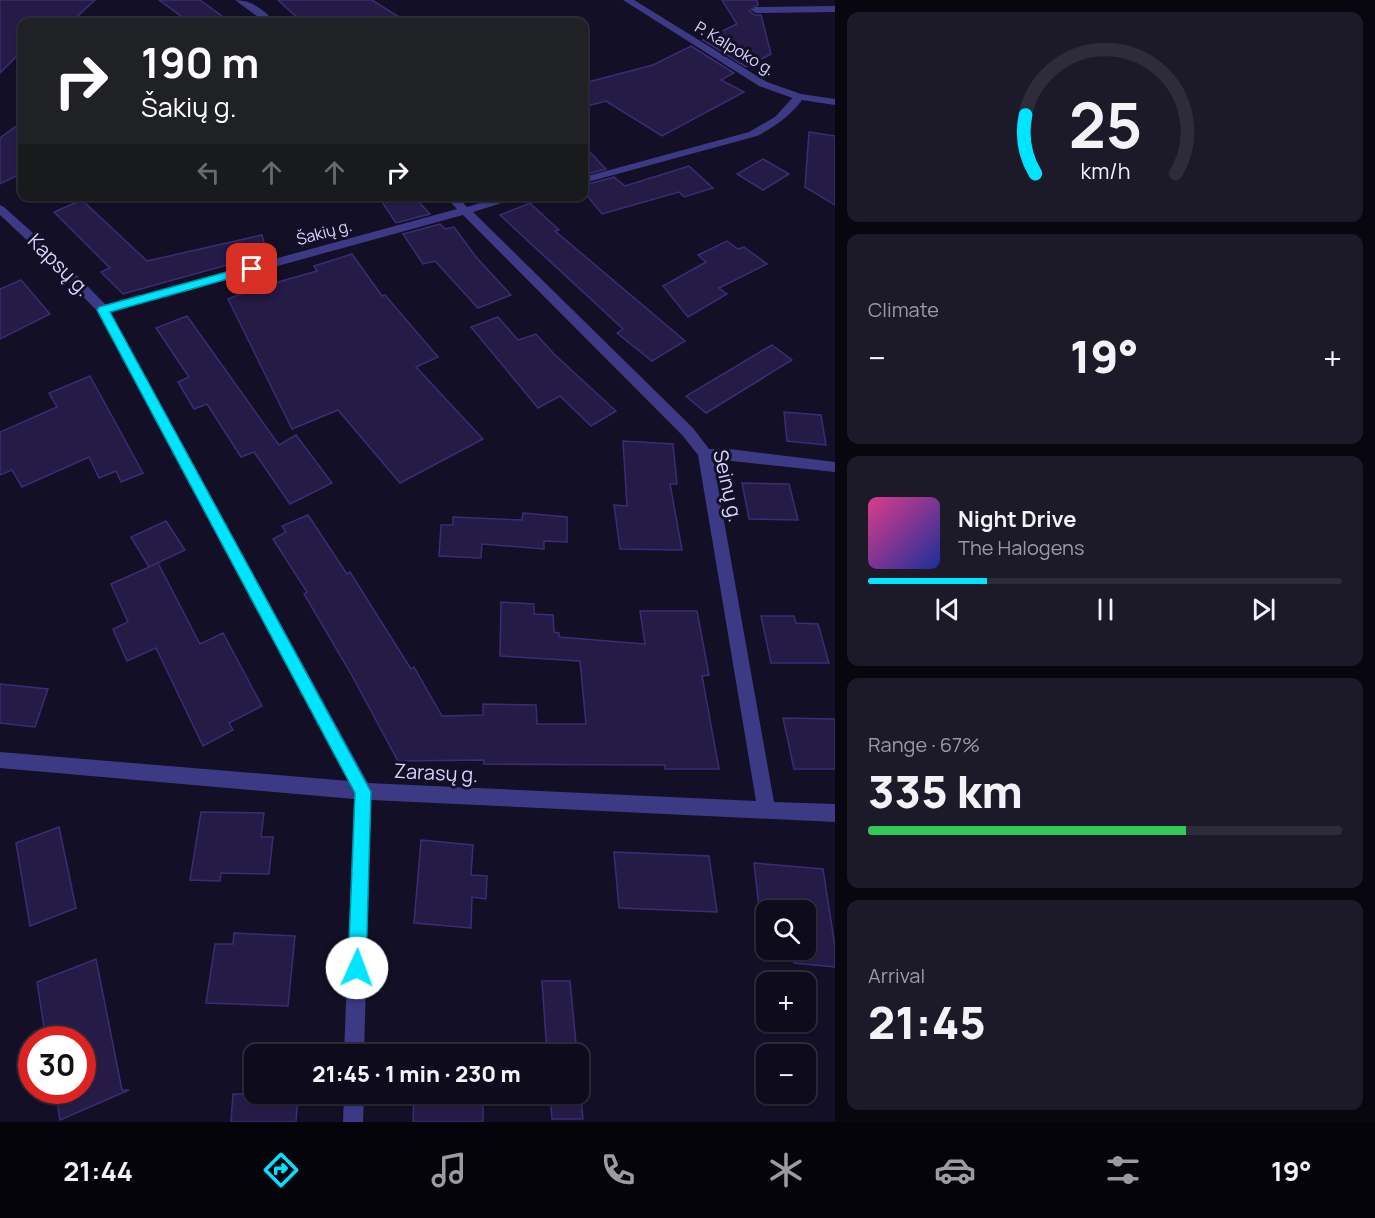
<!DOCTYPE html>
<meta charset="utf-8">
<style>
:root{--surface:#0e0b1c;--page:#1c1929;--text:#f1f3f6;--muted:#9b9ba3;--line:#2e2b3b;--accent:#00e5ff}
body{margin:0;font-family:Manrope,sans-serif;background:var(--page);color:var(--text);height:100vh;display:flex;flex-direction:column;font-size:22px;white-space:nowrap}
*{box-sizing:border-box;margin:0}
p{font-size:20px;color:var(--muted)}
.icon{flex:none;width:33px;height:33px;fill:none;stroke:currentColor;stroke-width:2;stroke-linecap:round;stroke-linejoin:round}
.map{position:relative;flex:1;overflow:hidden}
.details{display:flex;flex-direction:column;gap:12px;padding:12px;background:#08060f;width:540px}
.details>*{flex:none}
.banner{position:absolute;left:18px;top:18px;width:570px;height:183px;border-radius:12px;box-shadow:0 2px 4px #0004,0 0 0 2px var(--line);background:#202124;color:#fff;overflow:hidden}
.controls{position:absolute;left:756px;top:900px;display:grid;gap:12px}
.controls a{display:grid;place-items:center;width:60px;height:60px;border-radius:12px;background:var(--surface);box-shadow:0 2px 4px #0004,0 0 0 2px var(--line);font-size:30px}
.speed{position:absolute;left:18px;top:1026px;display:flex;gap:12px;font-size:30px;font-weight:700;text-align:center}
.speed>*{display:grid;place-content:center;width:78px;height:78px;border-radius:50%;background:var(--surface);box-shadow:0 2px 4px #0004,0 0 0 2px var(--line);line-height:1}
.speed .limit{border:9px solid #d22;background:#fff;color:#111}
.pin{position:absolute;display:grid;place-items:center;width:51px;height:51px;color:#fff;margin:-26px;border-radius:12px;box-shadow:0 3px 9px #0006}
.me{position:absolute;width:66px;margin:-33px;rotate:2deg;stroke-linejoin:round;filter:drop-shadow(0 0 4px #0008)}
.turn{display:flex;align-items:center;gap:21px;height:126px;padding:0 24px;font-size:27px}
.turn .icon{width:78px;height:78px;stroke-width:2.5}
.turn b{display:block;font-size:42px;line-height:51px}
.lanes{display:flex;align-items:center;height:57px;padding:0 24px;background:#0003;justify-content:center;gap:30px;direction:ltr}
.lanes .off{opacity:.35}
.big{font-size:45px;font-weight:800;line-height:1.1}
.details .widget{flex:1;display:flex;flex-direction:column;justify-content:center;gap:9px;min-width:0;padding:0 21px;border-radius:12px;background:var(--page)}
.details .dial{align-items:center;gap:0}
.dial svg{height:156px;overflow:visible;fill:none;stroke:var(--line);stroke-width:7;stroke-linecap:round;text-anchor:middle}
.dial text{fill:var(--text);stroke:none}
.song{display:flex;align-items:center;gap:18px}
.cover{width:72px;height:72px;border-radius:9px;background:linear-gradient(135deg,hsl(330 70% 55%),hsl(230 70% 35%))}
.played{height:6px;border-radius:3px;background:linear-gradient(90deg,var(--accent) 25%,var(--line) 25%)}
.keys{display:flex;justify-content:space-around;direction:ltr}
.heat{display:flex;justify-content:space-between;align-items:center;font-size:33px;direction:ltr}
.charge{height:9px;border-radius:4px;background:linear-gradient(90deg,#34c759 67%,var(--line) 0)}
.trip{position:absolute;left:244px;top:1044px;width:345px;height:60px;border-radius:12px;background:var(--surface);box-shadow:0 2px 4px #0004,0 0 0 2px var(--line);font-weight:800;line-height:60px;text-align:center}
.tabs{display:flex;height:96px;justify-content:space-around;align-items:center;background:#06040b;color:var(--muted)}
.tabs .icon{width:42px;height:42px}
.tabs .active{color:var(--accent)}
.tabs b{font-size:27px;color:var(--text)}
main{display:flex;flex:1;min-height:0}
.map>svg:first-child{display:block}
.building{fill:#241b47;stroke:#3b2d73;stroke-width:1.5}
.lines{fill:none;stroke-linecap:round;stroke-linejoin:round}
.minor{fill:#3d3a85;fill-rule:evenodd}
.tertiary{fill:#3d3a85;fill-rule:evenodd}
.route{fill:#00e5ff;stroke:#0095a6;stroke-width:1.5}
.labels{text-anchor:middle;stroke-width:6;stroke-linejoin:round;paint-order:stroke}
.far-street-label{font-size:16px;fill:#d9d4ff;stroke:#130f26}
.street-label{font-size:20px;fill:#d9d4ff;stroke:#130f26}
</style>
<main>
<div class="map">
<svg width="835" height="1122" viewBox="0 0 835 1122">
<rect width="100%" height="100%" fill="#130f26"/>
<g class="building">
<polygon points="0,0 95,0 71,22 22,22 22,51 0,73"/>
<polygon points="159,0 200,0 230,22 189,22"/>
<polygon points="278,0 372,0 407,22 302,22"/>
<polygon points="722,0 757,0 758,5 749,11 755,15 761,15 771,54 746,67 703,40 737,24"/>
<polygon points="691,46 734,73 721,80 744,92 662,136 606,101 584,107 584,83 653,65"/>
<polygon points="22,122 22,173 0,184 0,138"/>
<polygon points="809,132 835,136 835,205 805,187"/>
<polygon points="584,146 606,169 584,175"/>
<polygon points="763,159 789,174 763,190 737,174"/>
<polygon points="689,166 713,188 684,197 679,192 602,214 584,192 584,185 614,177 625,186"/>
<polygon points="378,196 413,196 430,214 396,223"/>
<polygon points="82,200 147,261 262,235 267,254 123,294 101,272 110,268 54,212"/>
<polygon points="530,203 559,230 555,231 685,341 652,361 617,333 623,329 500,215"/>
<polygon points="440,224 445,229 454,227 476,257 511,295 478,308 435,261 423,264 403,234"/>
<polygon points="727,241 738,249 744,247 767,264 719,288 727,294 688,317 663,286 706,262 698,255"/>
<polygon points="352,254 382,296 385,295 438,357 416,367 483,439 400,483 338,410 292,429 228,299 257,288 317,271 314,266"/>
<polygon points="21,280 50,314 0,339 0,289"/>
<polygon points="187,316 279,445 296,435 332,483 290,504 254,452 241,457 207,404 194,409 178,382 189,377 156,328"/>
<polygon points="498,317 518,340 536,334 554,354 616,411 591,426 560,396 538,408 471,327"/>
<polygon points="772,345 792,360 706,413 686,396"/>
<polygon points="90,376 143,473 121,482 116,471 99,478 89,457 22,487 12,470 0,475 0,432 57,407 49,393"/>
<polygon points="784,412 821,415 826,445 787,441"/>
<polygon points="623,441 673,444 677,484 670,484 682,550 620,549 614,505 627,506"/>
<polygon points="742,483 789,484 798,520 749,519"/>
<polygon points="523,513 567,517 567,542 544,541 544,549 482,544 481,558 439,556 441,525 453,525 453,517 522,520"/>
<polygon points="308,515 347,574 350,572 411,669 414,667 442,716 483,715 483,704 536,705 537,724 586,724 580,661 500,656 501,602 534,604 534,614 553,615 554,632 559,633 559,637 645,644 640,611 697,611 709,675 702,676 719,769 665,769 665,765 484,764 484,760 398,761 350,672 304,594 307,592 273,539 286,532 282,526"/>
<polygon points="166,521 185,550 149,567 131,537"/>
<polygon points="158,563 200,644 223,633 262,706 229,723 233,730 203,746 156,648 127,661 113,629 128,622 111,584"/>
<polygon points="761,616 794,616 796,623 818,624 829,663 771,663"/>
<polygon points="0,684 48,689 35,727 0,723"/>
<polygon points="783,718 835,719 835,769 794,769"/>
<polygon points="201,812 264,813 261,837 273,837 269,874 221,873 220,881 190,880"/>
<polygon points="59,827 76,908 30,926 16,843"/>
<polygon points="421,840 473,845 471,875 487,876 486,899 472,897 471,928 414,923"/>
<polygon points="614,852 709,856 717,912 619,908"/>
<polygon points="754,863 823,869 835,947 835,967 794,963 792,950 806,950 806,910 766,910 766,925 761,925"/>
<polygon points="234,933 295,936 288,1006 206,1003 215,944 233,944"/>
<polygon points="96,959 122,1090 129,1090 60,1120 55,1090 82,1090 82,1040 46,1040 37,982"/>
<polygon points="542,981 570,981 577,1054 547,1054"/>
<polygon points="579,1078 583,1119 552,1119 550,1094 579,1094"/>
<polygon points="233,1094 298,1094 296,1122 231,1122"/>
<polygon points="414,1094 483,1094 483,1122 413,1122"/>
</g>
<g class="lines">
<g class="minor">
<path d="M235,0C252,0 264,10 275,22H265Z"/>
<polygon points="835,6 835,12 756,13 751,10 756,7"/>
<path d="M795,95L804,97C792,115 776,126 757,136L584,183V177L749,132L775,117Z"/>
<path d="M445,196H457L467,207L504,196H524L473,212L693,428L709,449H729L835,462V472L713,459L774,802L835,804V822L371,800L364,1054H344L354,799L0,768V752L349,781L98,312L46,258L0,215V205L4,207L54,252L106,305L457,209ZM463,215L683,436L698,455L756,801L368,783L110,312Z"/>
<polygon points="344,1094 364,1094 363,1122 343,1122"/>
</g>
<polygon class="tertiary" points="623,0 634,0 767,82 801,94 835,99 835,105 795,99 759,86"/>
</g>
<polygon class="route" points="252,265 256,266 256,271 110,312 371,792 366,968 363,975 357,977 351,975 348,968 355,793 97,310 99,307"/>
<g class="labels">
<g class="far-street-label">
<text transform="translate(735 48) rotate(31)" y="6">P. Kalpoko g.</text>
<text transform="translate(324 232) rotate(-15)" y="6">Šakių g.</text>
</g>
<g class="street-label">
<text transform="translate(59 265) rotate(45)" y="7">Kapsų g.</text>
<text transform="translate(728 486) rotate(77)" y="7">Seinų g.</text>
<text transform="translate(436 773) rotate(3)" y="7">Zarasų g.</text>
</g>
</g>
</svg>
<div class="controls">
<a><svg class="icon" aria-label="search" viewBox="0 0 24 24"><circle cx="10" cy="10" r="6"/><path d="M15 15l6 6"/></svg></a>
<a>+</a>
<a>−</a>
</div>
<div class="speed"><div class="limit">30</div></div>
<div class="pin" style="left:252px;top:269px;background:#d93025"><svg class="icon" aria-label="arrive" viewBox="0 0 24 24"><path d="M6 21V4h12l-3 4 3 4H6"/></svg></div>
<svg class="me" style="left:357px;top:968px" viewBox="-20 -20 40 40"><circle r="19" fill="#fff"/><path d="M0-13L10 11 0 6-10 11z" fill="#00e5ff"/></svg>
<div class="trip">21:45 · 1 min · 230 m</div>
<div class="banner">
<div class="turn"><svg class="icon" aria-label="right" viewBox="0 0 24 24"><path d="M7 20v-9h11M14 6l5 5-5 5"/></svg><div><b>190 m</b>Šakių g.</div></div>
<div class="lanes"><svg class="icon off" aria-label="left" viewBox="0 0 24 24"><path d="M17 20v-9H6M10 6l-5 5 5 5"/></svg><svg class="icon off" aria-label="ahead" viewBox="0 0 24 24"><path d="M12 20V5M6 11l6-6 6 6"/></svg><svg class="icon off" aria-label="ahead" viewBox="0 0 24 24"><path d="M12 20V5M6 11l6-6 6 6"/></svg><svg class="icon" aria-label="right" viewBox="0 0 24 24"><path d="M7 20v-9h11M14 6l5 5-5 5"/></svg></div>
</div>
</div>
<section class="details">
<div class="widget dial"><svg viewBox="0 0 100 80">
<path d="M14 69A42 42 0 1 1 86 69"/>
<path d="M14 69A42 42 0 0 1 9 39" stroke="#00e5ff"/>
<text x="50" y="56" font-size="32" font-weight="700">25</text>
<text x="50" y="72" font-size="11">km/h</text>
</svg></div>
<div class="widget"><p>Climate</p>
<div class="heat"><a>−</a><b class="big">19°</b><a>+</a></div>
</div>
<div class="widget">
<div class="song"><i class="cover"></i><div><b>Night Drive</b><p>The Halogens</p></div></div>
<div class="played"></div>
<div class="keys"><svg class="icon" aria-label="previous" viewBox="0 0 24 24"><path d="M18 5L8 12l10 7zM5 5v14"/></svg><svg class="icon" aria-label="pause" viewBox="0 0 24 24"><path d="M8 5v14M16 5v14"/></svg><svg class="icon" aria-label="next" viewBox="0 0 24 24"><path d="M6 5l10 7-10 7zM19 5v14"/></svg></div>
</div>
<div class="widget"><p>Range · 67%</p><b class="big">335 km</b><div class="charge"></div></div>
<div class="widget"><p>Arrival</p><b class="big">21:45</b></div>
</section>
</main>
<nav class="tabs">
<b>21:44</b>
<svg class="icon active" aria-label="directions" viewBox="0 0 24 24"><path d="M12 3l9 9-9 9-9-9zM9 14v-3h6M13 9l2 2-2 2"/></svg>
<svg class="icon" aria-label="music" viewBox="0 0 24 24"><path d="M9 18V5l10-2v13"/><circle cx="6" cy="18" r="3"/><circle cx="16" cy="16" r="3"/></svg>
<svg class="icon" aria-label="phone" viewBox="0 0 24 24"><path d="M5 4h4l2 5-3 2q2 4 5 5l2-3 5 2v4C11 20 4 13 5 4z"/></svg>
<svg class="icon" aria-label="climate" viewBox="0 0 24 24"><path d="M12 3v18M4 7l16 10M4 17L20 7"/></svg>
<svg class="icon" aria-label="car" viewBox="0 0 24 24"><path d="M5 17H2v-5l4-1 3-4h7l3 4 3 1v5h-3M9 17h6M6 11h13"/><circle cx="7" cy="17" r="2"/><circle cx="17" cy="17" r="2"/></svg>
<svg class="icon" aria-label="filters" viewBox="0 0 24 24"><path d="M4 7h16M4 17h16"/><circle cx="9" cy="7" r="2"/><circle cx="15" cy="17" r="2"/></svg>
<b>19°</b>
</nav>
